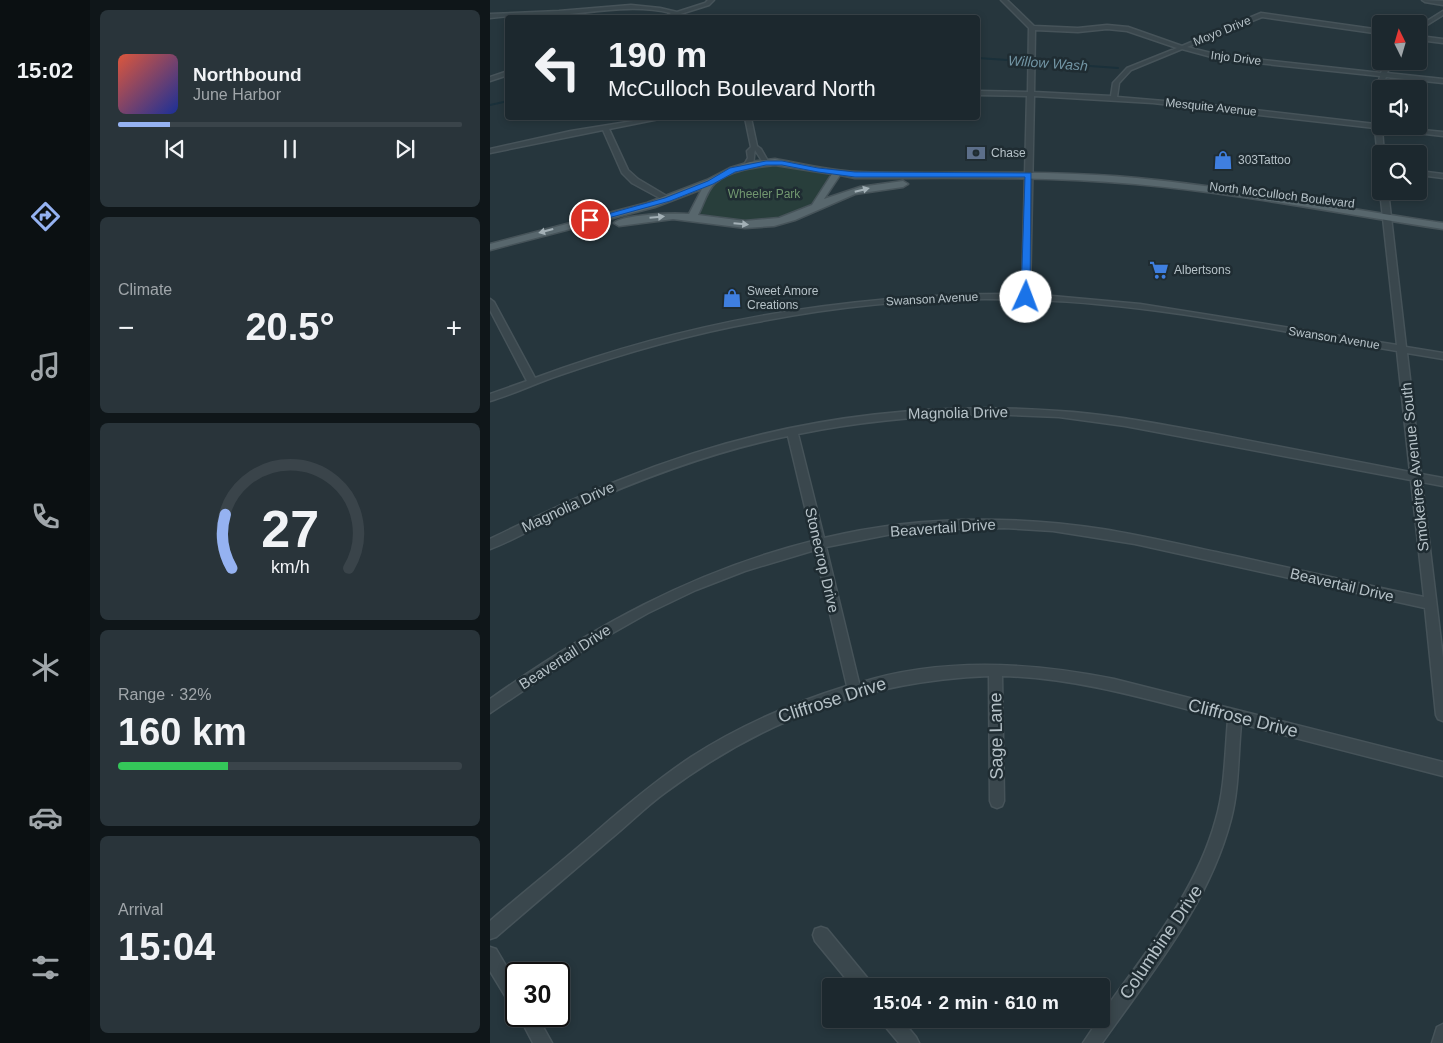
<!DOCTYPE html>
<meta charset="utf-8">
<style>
:root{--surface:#1c282e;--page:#29343a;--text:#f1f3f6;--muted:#a0a6aa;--line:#3a444a;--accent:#95b2f1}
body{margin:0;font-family:Helvetica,sans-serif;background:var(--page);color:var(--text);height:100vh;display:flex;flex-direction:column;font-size:19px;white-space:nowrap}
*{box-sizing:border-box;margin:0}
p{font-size:16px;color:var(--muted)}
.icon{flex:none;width:28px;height:28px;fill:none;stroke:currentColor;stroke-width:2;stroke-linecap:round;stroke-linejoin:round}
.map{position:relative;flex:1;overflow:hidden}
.sheet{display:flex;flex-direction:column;gap:10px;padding:10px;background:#0f1619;width:400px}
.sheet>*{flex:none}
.top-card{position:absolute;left:15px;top:15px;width:475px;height:105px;border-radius:5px;box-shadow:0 2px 8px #0003,0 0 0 1px var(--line);background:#1c282e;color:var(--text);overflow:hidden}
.needle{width:32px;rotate:355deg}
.buttons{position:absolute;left:882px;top:15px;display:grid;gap:10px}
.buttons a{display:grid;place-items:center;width:55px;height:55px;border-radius:5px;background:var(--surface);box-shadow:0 2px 8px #0003,0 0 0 1px var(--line);font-size:25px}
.speed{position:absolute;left:15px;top:962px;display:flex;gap:10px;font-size:25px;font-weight:700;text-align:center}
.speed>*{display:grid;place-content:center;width:65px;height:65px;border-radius:50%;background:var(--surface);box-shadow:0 2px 8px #0003,0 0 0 1px var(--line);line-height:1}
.speed .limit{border:2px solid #111;border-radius:8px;background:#fff;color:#111}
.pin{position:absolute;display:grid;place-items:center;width:42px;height:42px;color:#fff;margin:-21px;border:2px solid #fff;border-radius:50%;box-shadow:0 1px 5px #0007}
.me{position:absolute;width:55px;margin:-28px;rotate:2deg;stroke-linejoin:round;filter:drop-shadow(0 0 4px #0008)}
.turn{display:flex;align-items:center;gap:18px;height:105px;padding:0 20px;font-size:22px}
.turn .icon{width:65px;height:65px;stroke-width:2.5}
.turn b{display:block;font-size:35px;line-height:42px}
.big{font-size:38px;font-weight:800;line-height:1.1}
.sheet .card{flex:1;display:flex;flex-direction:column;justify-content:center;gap:8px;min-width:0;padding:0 18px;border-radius:8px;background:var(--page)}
.sheet .dial{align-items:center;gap:0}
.dial svg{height:130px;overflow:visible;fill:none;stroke:var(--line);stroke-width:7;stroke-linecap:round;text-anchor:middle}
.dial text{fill:var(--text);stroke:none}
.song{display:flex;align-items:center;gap:15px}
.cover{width:60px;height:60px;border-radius:8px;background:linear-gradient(135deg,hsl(10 70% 55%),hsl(230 70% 35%))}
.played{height:5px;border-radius:2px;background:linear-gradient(90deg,var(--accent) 15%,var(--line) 15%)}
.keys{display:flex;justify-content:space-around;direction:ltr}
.heat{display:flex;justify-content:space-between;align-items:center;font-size:28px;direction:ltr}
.charge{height:8px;border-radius:4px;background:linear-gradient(90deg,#34c759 32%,var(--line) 0)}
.trip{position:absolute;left:332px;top:978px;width:288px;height:50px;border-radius:5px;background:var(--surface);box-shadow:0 2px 8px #0003,0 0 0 1px var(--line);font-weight:800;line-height:50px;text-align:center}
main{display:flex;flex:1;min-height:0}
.tab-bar{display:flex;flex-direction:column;width:90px;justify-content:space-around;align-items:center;background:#0b1012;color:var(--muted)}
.tab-bar .icon{width:35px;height:35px}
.tab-bar .current{color:var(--accent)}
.tab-bar b{font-size:22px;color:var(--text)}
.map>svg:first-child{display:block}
.medical{fill:#32333f}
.green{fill:#283e3b}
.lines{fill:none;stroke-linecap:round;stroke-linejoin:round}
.stream{stroke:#1a303a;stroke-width:2}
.minor-casing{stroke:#465359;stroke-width:3}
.major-casing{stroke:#465359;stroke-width:3}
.minor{fill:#3a474d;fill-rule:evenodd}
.major{fill:#58676d;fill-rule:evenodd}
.oneway{fill:#a3b0b6}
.route{fill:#1a73e8;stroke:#114b97}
.labels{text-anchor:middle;stroke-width:5;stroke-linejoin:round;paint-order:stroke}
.far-street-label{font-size:12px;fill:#b6c2c8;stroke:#1f2c32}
.far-poi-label{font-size:12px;fill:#b6c2c8;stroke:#1f2c32;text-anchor:start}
.far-park-label{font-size:12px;fill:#71976f;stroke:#1f2c32}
.far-water-label{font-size:14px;font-style:italic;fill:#7295a4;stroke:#1f2c32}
.street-label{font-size:15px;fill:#b6c2c8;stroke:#1f2c32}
.near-street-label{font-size:18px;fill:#b6c2c8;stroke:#1f2c32}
</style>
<main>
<nav class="tab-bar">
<b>15:02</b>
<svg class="icon current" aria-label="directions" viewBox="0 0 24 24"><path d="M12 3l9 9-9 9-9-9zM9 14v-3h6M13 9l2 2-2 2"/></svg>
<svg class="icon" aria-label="music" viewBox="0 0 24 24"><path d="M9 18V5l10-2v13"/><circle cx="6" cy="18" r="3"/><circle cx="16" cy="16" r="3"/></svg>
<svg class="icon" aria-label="phone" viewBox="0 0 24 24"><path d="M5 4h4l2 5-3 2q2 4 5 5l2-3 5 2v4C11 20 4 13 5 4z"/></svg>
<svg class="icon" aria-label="climate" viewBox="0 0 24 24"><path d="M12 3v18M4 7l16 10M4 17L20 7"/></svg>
<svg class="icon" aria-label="car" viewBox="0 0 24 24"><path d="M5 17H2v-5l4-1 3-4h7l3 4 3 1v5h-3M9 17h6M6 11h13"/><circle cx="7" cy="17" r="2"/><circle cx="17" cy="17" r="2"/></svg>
<svg class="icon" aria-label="filters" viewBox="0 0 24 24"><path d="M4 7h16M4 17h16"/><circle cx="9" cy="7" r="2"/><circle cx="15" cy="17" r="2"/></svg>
</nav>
<section class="sheet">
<div class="card">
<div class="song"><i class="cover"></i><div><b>Northbound</b><p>June Harbor</p></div></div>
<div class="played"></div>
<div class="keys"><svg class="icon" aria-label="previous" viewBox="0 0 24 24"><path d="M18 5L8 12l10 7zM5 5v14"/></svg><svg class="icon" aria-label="pause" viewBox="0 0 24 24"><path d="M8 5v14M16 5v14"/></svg><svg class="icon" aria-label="next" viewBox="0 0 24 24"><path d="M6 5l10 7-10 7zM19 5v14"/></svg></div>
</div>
<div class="card"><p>Climate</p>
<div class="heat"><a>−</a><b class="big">20.5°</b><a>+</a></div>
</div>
<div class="card dial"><svg viewBox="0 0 100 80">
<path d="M14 69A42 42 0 1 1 86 69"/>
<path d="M14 69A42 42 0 0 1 10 36" stroke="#95b2f1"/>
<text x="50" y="56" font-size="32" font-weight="700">27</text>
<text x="50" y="72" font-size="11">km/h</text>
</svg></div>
<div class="card"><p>Range · 32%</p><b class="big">160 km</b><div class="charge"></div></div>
<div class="card"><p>Arrival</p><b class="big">15:04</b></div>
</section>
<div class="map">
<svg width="953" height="1043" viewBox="0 0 953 1043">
<rect width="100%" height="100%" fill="#26363d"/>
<polygon class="medical" points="231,15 432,15 431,18 222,17"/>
<path class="green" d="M274,166L301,167L342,176L322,203L292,218L257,222L207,213L206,210C228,177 234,172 274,166Z"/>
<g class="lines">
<g class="stream">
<polyline points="488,58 628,68"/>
<polyline points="0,105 18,101"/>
</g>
<g class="minor-casing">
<g id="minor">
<path d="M218,0H224L219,5L181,17L178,15L181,13C143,4 107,12 70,15C46,16 23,15 0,18V14L69,11L141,5L170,8L187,12L215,3Z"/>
<path d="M511,0H517L544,26L588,28L617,25L638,27L692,46L771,13L891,30V34L772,17L697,47L729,55L891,73L896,61H902L897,73L953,79V83L896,77L891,89V126L953,132V136L892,129L894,154H891V161L888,159L885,128L663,103L544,96L540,294L650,304L907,345L890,191H898L916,347L953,353V359L917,353L931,474L953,478V486L932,482L953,658V721L948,719L946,715L935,608L645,544L563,531L514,528L460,529L407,533L336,547L369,683C452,657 540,662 624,679L953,762V776L751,724C748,755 749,789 741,819C719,904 662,972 612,1043H593L609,1019H611V1015C655,953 706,893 726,819C735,788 735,753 738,720C664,701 589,678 512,676L514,801L512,806L507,808L502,806L500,801L499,676C376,681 275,719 176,792C155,807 138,825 118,841C81,873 43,905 6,937L0,939V921C36,890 73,861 108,830C138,804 168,779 201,757C249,726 302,703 357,686L325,550L255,571L206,590L158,613L98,647L0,713V699C101,628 202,571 323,541L298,436C220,452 144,481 72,514C48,525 25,540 0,549V539C43,518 86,497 130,480C270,423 418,400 568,411C619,414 669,424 719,433C786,446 853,459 920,472L907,351C788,331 665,304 544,300C451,296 358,304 267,322C200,334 134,353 70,375C46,383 24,394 0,401V394L37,381L0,310V299L4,302L45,378C203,319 364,293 532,294L537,96L488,95V91L538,92L539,28ZM617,29L637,31L687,48L637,68L623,83L621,96L544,92L545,30L588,32ZM692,49L729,59L890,76L885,97V124L721,105L627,97L629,83L641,70ZM494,414L569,417L635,426L921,480L934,597C871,584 808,570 745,556C701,547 656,536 612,529C519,515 425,516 334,538L308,434C371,421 429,416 494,414Z"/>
<polygon points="932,0 953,1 953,5 935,2"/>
<polygon points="953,11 953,15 929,30 929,26"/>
<polygon points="929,36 953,39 953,43 929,40"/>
<polygon points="18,71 18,75 0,81 0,77"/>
<polygon points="162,118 174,118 119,129 138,170 148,179 180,198 181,200 177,202 142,183 132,173 113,130 0,153 0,149 81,131"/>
<path d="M255,118H261L267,146L271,149L279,163L278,164H274L265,150C263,156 266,164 258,167L254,165L258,158L257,151L261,147Z"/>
<polygon points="929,171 953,174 953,178 929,175"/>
<polygon points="331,927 337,929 379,980 381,986 362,986 325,941 323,935 325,929"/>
<polygon points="0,947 6,949 26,983 26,1006 20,1004 0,971"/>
<polygon points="29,1016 47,1016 62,1043 43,1043"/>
<polygon points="392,1019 411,1019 426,1037 429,1043 409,1043 394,1025"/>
<polygon points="953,1024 953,1043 942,1043 947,1027"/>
</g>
</g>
<g class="major-casing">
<path id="major" d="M285,159C312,164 340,171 367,172C460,175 553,169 647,178C750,188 851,208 953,223V229C851,214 749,193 645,184C552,176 458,178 365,178L350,175L334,199L370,187L413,181L418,184L413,187L365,194L305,220L284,226L255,228L183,219L129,226L124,223C134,214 183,213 199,214L212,189L165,207L0,250V244L157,203L217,180L240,168L260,162ZM285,165L342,174L322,205L289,218L255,221L208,215C213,206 217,190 225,183C241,170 265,167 285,165Z"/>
</g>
<use href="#minor" class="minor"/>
<use href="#major" class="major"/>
</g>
<defs><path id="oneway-solid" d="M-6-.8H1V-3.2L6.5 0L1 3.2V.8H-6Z" transform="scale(1.25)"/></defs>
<g class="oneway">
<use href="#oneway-solid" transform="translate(372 190) rotate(-14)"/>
<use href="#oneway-solid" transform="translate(167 217) rotate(-5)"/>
<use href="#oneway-solid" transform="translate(251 224) rotate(5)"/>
<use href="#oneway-solid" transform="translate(56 231) rotate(165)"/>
</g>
<polygon class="route" points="276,161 292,161 328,168 365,172 541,173 540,297 536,300 531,297 535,177 365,177 328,172 292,165 276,165 245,172 223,184 180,201 100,223 96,220 175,198 218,181 240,168"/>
<defs>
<g id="bank-bare" transform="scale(1.5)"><path d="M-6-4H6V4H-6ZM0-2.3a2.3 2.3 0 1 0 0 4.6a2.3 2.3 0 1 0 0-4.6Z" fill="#5c6f8a" stroke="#1f2c32" stroke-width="2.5" paint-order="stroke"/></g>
<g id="shop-bare" transform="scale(1.5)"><path d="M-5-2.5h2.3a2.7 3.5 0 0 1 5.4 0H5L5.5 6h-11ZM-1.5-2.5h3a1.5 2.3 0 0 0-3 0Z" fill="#3f7fe0" stroke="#1f2c32" stroke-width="2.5" paint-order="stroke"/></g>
<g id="supermarket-bare" transform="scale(1.5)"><path d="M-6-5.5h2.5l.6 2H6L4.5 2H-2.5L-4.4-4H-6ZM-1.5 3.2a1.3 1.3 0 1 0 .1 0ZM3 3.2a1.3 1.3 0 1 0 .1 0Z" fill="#3f7fe0" stroke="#1f2c32" stroke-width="2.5" paint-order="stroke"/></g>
</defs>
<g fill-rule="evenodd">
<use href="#bank-bare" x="486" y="153"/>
<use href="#shop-bare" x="733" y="160"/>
<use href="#supermarket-bare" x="669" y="270"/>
<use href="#shop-bare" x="242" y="298"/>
</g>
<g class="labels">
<g class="far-street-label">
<text transform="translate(732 31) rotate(-22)" y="4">Moyo Drive</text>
<text transform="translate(746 58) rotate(7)" y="4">Injo Drive</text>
<text transform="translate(721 107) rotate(6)" y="4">Mesquite Avenue</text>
<text transform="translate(792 195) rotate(7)" y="4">North McCulloch Boulevard</text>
<text transform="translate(442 299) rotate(-3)" y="4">Swanson Avenue</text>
<text transform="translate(844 338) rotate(9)" y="4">Swanson Avenue</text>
</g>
<g class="far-poi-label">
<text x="501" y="157">Chase</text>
<text x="748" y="164">303Tattoo</text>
<text x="684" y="274">Albertsons</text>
<text x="257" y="295">Sweet Amore<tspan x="257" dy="14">Creations</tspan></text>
</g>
<g class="far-park-label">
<text x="274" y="198">Wheeler Park</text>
</g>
<g class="far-water-label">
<text transform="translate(558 63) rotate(4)" y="5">Willow Wash</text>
</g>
<g class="street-label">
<text transform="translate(468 413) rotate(-1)" y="5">Magnolia Drive</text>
<text transform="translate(925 467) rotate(-96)" y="5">Smoketree Avenue South</text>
<text transform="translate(78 507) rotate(-25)" y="5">Magnolia Drive</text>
<text transform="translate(453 528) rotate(-4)" y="5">Beavertail Drive</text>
<text transform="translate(332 560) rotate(77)" y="5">Stonecrop Drive</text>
<text transform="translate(852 585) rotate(13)" y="5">Beavertail Drive</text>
<text transform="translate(75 657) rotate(-33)" y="5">Beavertail Drive</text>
</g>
<g class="near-street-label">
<text transform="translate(342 700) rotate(-18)" y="6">Cliffrose Drive</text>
<text transform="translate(753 718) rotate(14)" y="6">Cliffrose Drive</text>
<text transform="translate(506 736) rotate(-91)" y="6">Sage Lane</text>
<text transform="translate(671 942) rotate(-56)" y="6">Columbine Drive</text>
</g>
</g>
</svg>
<div class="buttons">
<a><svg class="needle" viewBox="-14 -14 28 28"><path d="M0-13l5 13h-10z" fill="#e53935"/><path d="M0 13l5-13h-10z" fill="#a0a6aa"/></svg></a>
<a><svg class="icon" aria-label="sound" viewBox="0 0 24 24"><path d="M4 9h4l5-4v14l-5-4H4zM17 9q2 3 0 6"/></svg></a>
<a><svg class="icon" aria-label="search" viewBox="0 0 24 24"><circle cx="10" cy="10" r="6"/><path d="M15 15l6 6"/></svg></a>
</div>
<div class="speed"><div class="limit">30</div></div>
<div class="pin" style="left:100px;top:220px;background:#d93025"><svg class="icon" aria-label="arrive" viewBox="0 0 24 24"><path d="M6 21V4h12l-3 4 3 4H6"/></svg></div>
<svg class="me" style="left:536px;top:297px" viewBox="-20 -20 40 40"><circle r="19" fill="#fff"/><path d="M0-13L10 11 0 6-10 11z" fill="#1a73e8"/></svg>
<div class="trip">15:04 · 2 min · 610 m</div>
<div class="top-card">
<div class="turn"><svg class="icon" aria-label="left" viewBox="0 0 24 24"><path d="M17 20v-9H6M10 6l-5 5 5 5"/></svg><div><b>190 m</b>McCulloch Boulevard North</div></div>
</div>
</div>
</main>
